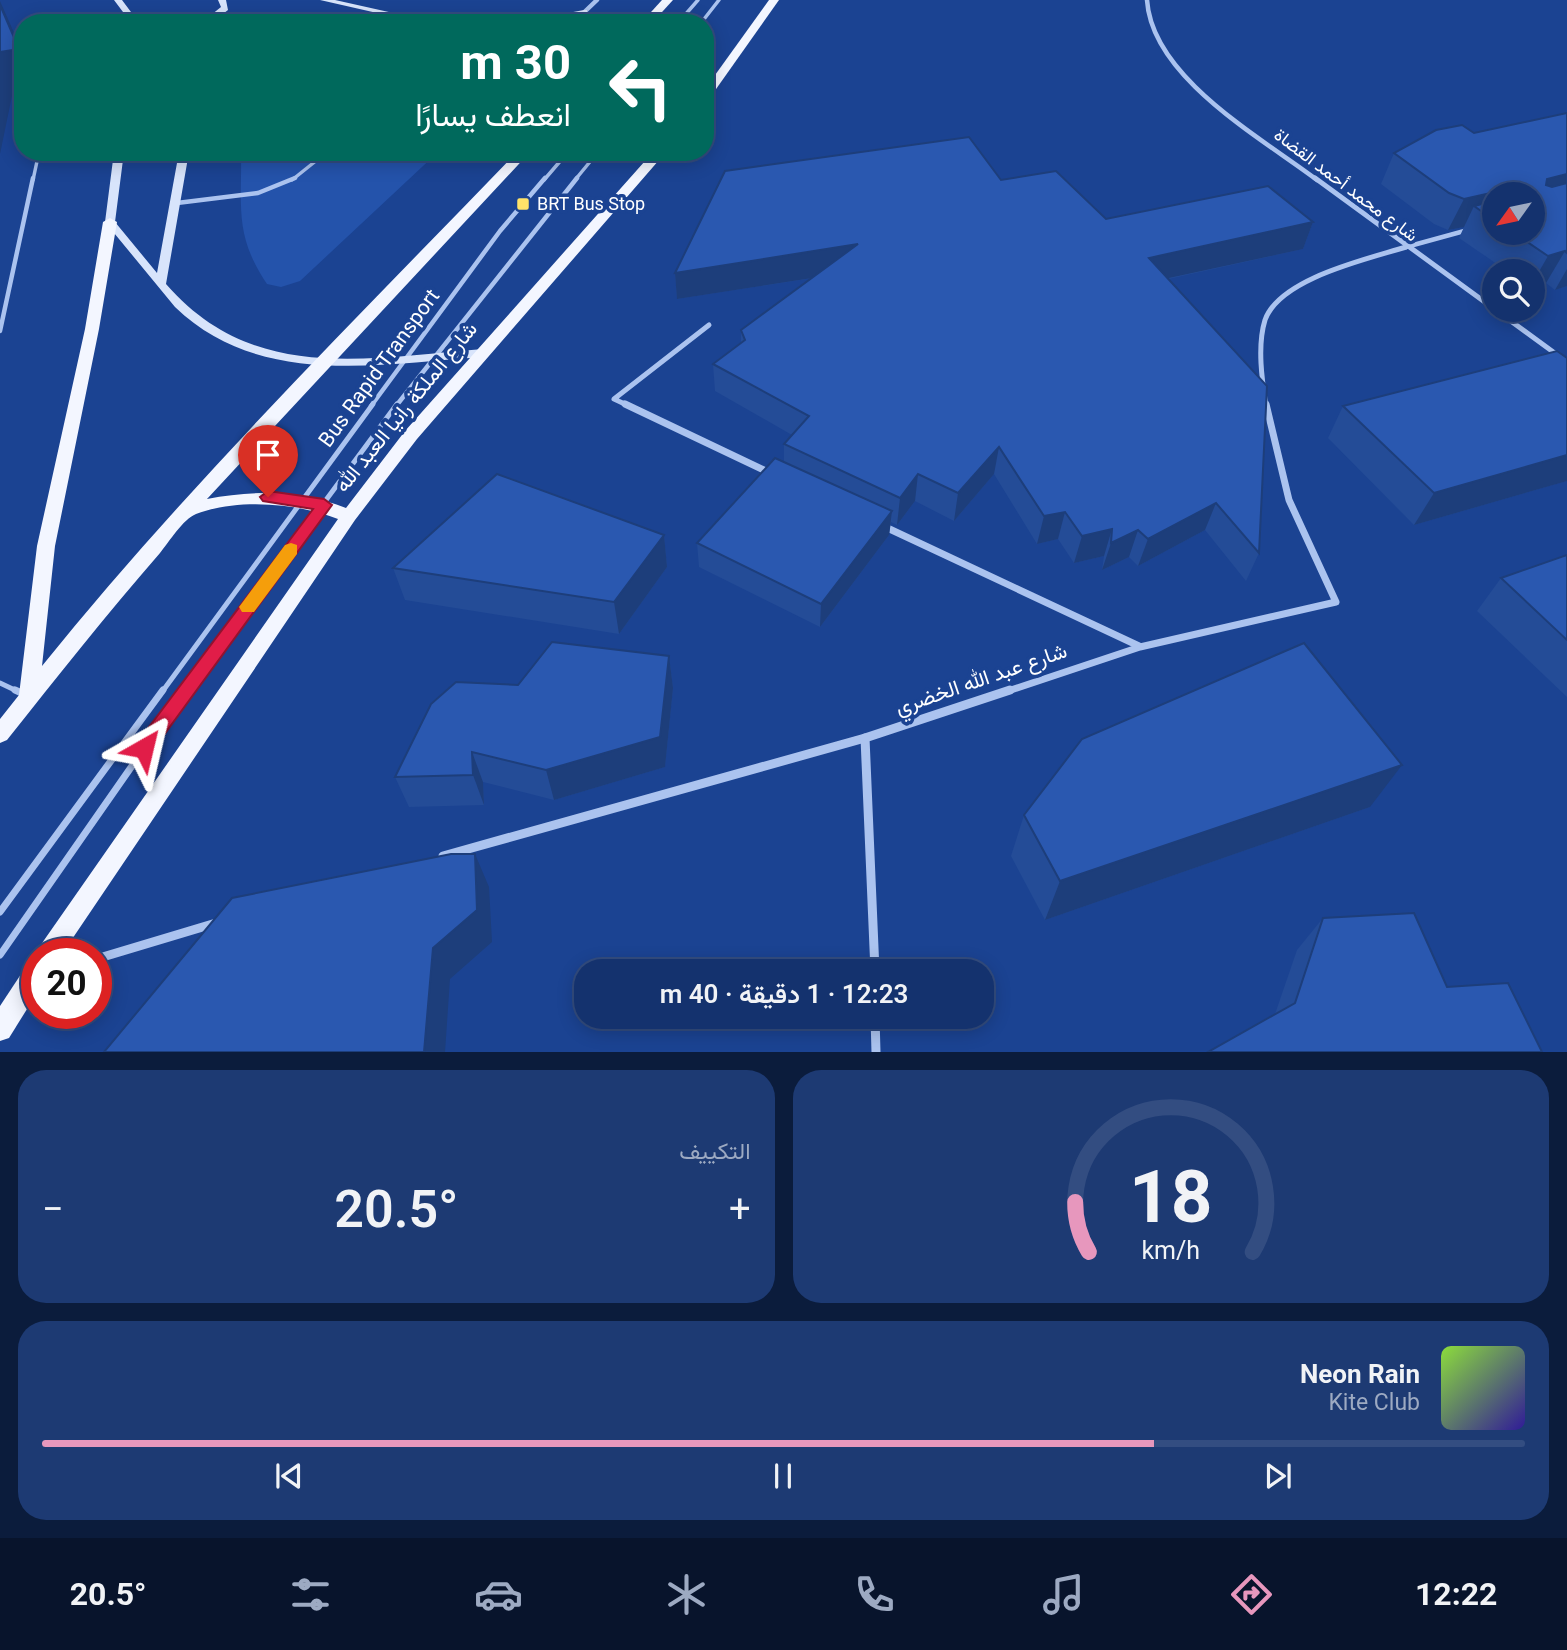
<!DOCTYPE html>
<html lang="ar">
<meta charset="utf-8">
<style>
:root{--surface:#14326e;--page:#1d3a73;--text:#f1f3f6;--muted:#9daac2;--line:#334d81;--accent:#e797bd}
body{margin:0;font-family:Roboto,Vazirmatn,sans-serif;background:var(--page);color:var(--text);direction:rtl;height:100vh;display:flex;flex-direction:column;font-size:26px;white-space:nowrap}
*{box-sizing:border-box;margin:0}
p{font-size:23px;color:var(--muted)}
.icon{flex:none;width:38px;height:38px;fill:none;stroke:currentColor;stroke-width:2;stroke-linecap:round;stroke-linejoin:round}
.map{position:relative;height:1052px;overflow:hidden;direction:ltr}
.panel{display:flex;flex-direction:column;gap:18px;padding:18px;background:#0b1c3c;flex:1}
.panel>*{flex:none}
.guide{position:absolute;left:14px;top:14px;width:700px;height:147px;border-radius:28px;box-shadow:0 4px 18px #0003,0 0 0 2px var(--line);direction:rtl;background:#00695c;color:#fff;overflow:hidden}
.needle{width:46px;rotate:237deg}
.tools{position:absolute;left:1482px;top:182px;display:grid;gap:14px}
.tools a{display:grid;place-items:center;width:63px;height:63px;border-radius:50%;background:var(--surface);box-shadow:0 4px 18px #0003,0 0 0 2px var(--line);font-size:35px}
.speed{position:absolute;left:21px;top:938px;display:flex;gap:14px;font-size:35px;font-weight:700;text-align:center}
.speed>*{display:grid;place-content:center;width:91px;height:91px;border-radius:50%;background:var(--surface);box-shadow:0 4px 18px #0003,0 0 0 2px var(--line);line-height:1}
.speed .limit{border:10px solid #d22;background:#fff;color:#111}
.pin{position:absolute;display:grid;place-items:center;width:60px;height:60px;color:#fff;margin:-72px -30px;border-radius:50% 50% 50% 0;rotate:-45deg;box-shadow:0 0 7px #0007}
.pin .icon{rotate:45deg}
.me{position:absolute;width:77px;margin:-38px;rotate:37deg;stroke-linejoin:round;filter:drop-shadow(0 0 5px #0008)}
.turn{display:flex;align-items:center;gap:24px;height:147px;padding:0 28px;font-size:32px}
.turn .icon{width:91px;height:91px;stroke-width:2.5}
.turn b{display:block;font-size:49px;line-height:60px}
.big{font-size:52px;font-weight:600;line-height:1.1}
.panel .tile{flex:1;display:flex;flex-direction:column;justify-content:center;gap:10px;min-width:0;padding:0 24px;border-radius:28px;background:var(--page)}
.panel .dial{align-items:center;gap:0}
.dial svg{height:182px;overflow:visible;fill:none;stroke:var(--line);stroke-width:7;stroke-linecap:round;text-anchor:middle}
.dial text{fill:var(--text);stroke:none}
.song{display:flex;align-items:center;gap:21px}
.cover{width:84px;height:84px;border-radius:10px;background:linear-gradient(135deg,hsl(90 70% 55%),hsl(250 70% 35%))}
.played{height:7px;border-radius:4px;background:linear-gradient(90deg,var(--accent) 75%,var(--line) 75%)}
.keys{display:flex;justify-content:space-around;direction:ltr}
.heat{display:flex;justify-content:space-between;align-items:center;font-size:38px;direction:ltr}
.panel .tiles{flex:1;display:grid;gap:18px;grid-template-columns:1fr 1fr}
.tile:last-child{grid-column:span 2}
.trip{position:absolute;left:574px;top:959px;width:420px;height:70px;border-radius:28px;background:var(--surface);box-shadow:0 4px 18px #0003,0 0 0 2px var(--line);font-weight:600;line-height:70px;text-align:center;direction:rtl}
.tabs{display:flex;height:112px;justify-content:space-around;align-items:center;background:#08142c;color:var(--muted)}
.tabs .icon{width:49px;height:49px}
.tabs .selected{color:var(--accent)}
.tabs b{font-size:32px;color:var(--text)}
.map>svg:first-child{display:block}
.green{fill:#2453ab}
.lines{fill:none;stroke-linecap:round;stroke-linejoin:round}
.lane-far3{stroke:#abc3ef;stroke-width:3.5}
.lane-far2{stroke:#abc3ef;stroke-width:4.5}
.lane-far1{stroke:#abc3ef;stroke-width:5}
.lane{stroke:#abc3ef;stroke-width:7}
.street-far3{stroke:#abc3ef;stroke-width:4.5}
.street-far2{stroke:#abc3ef;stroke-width:5}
.street-far1{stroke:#abc3ef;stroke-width:7}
.street{stroke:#abc3ef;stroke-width:9}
.secondary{fill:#d8e4fb;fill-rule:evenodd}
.primary{fill:#f3f6ff;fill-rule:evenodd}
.wall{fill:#244c97;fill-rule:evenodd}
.shaded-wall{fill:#1d3e7b}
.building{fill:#2a58b0;stroke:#1d3e7b;stroke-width:2}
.route{fill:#e11d48;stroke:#92132f;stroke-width:2}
.slow{fill:#f59e0b}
.poi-dot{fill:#ffe369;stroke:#1b4392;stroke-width:2.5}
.labels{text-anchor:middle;stroke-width:7;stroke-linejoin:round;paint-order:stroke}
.far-street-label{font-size:18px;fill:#fff;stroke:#1b4392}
.far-poi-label{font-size:18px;fill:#fff;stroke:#1b4392;text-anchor:start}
.street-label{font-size:21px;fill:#fff;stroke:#1b4392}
</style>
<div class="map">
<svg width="1567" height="1052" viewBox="0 0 1567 1052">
<rect width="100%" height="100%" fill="#1b4392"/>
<path class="green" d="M241,152H438L300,281L281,287L267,284C234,235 242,208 241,152Z"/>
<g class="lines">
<g class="lane-far3">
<polyline points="678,23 698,0"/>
<polyline points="701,23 719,0"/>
<polyline points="33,180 39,152"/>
<polyline points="292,180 327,152"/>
<polyline points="544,180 568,152"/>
<polyline points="575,180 598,152"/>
</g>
<g class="lane-far2">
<polyline points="177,203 258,193 295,178"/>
<polyline points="1406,247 1468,230"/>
<polyline points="0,331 33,178"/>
<polyline points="371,406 500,231 545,178"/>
<polyline points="396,406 577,178"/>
</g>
<g class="lane-far1">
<polyline points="0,683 19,692"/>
<polyline points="162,692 373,404"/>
<polyline points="184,692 397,404"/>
</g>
<g class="lane">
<polyline points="15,690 26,695"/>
<polyline points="0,912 163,690"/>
<polyline points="0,955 185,690"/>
</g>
<g class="street-far3">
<path d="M1147,0C1152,77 1260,137 1317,180"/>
<polyline points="573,23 597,0"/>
</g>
<g class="street-far2">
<polyline points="1315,178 1567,362"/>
<polyline points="629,406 614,399 709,325"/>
<path d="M1266,406C1262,380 1257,346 1265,320C1280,278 1368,259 1406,247"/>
</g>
<g class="street-far1">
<polyline points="625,404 772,474"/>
<polyline points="881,525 1139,646"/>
<polyline points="1005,692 1140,647 1336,602 1289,500 1266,404"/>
</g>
<g class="street">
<polyline points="443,856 865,738"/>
<polyline points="96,959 216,923"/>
<polyline points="875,971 865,738 1010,690"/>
<polyline points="875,1017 876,1052"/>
</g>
<g class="secondary">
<polygon points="114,0 122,0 131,12 131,23 123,23 123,12"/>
<polygon points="218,0 226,0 228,10 211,23 201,23 221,7"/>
<polygon points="320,0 335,0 438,23 421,23"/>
<polygon points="584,10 587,10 587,14 534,23 514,23"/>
<path d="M114,152H124L115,222L157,273L179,152H189L166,284C253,384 366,358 483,349L489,353L483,357C378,364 259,388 175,307L105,222Z"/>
</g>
<g class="primary">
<polygon points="662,0 673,0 652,23 641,23"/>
<polygon points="769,0 779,0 709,99 705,100 705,89"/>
<path d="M517,152H530L207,499C254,490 300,490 346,508L405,431L653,152H666L417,439L355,520L62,954L37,955L40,946L338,519C298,503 237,498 196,514C183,519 169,542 160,553C107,614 57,677 7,740L0,743V719L19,695L37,546L85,329L103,222L110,218L117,222L99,329L55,546L42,666C188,485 355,320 517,152Z"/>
<polygon points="37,958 37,993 9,1038 0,1041 0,1006 29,962"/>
</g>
</g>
<g class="wall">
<path d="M1567,113V286L1555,290L1546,283L1533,287V271H1507L1459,238L1464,227L1448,230L1434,224L1381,184L1394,153L1474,133ZM1494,194H1533V233H1494Z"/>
<polygon points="1001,180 1106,219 1313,222 1303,249 1168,279 1259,553 1246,581 1205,530 1138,566 1129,557 1102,570 1104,556 1074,563 1058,539 1037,544 994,474 954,521 915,501 897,525 891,522 889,535 820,627 699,567 697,543 784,462 784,444 792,435 715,391 713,364 741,343 741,330 813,278 677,299 675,273"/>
<polygon points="1567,358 1567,481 1414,525 1328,438 1343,406"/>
<polygon points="664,535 667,567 619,634 405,600 393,568"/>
<polygon points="1567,555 1567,697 1477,611 1501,578"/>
<polygon points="669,656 673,688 665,767 554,800 483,782 484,805 409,807 395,777 518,685"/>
<polygon points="1370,807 1045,920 1011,856 1024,815"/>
<polygon points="1323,918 1447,987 1275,1014 1297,950"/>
</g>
<g class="shaded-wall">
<polygon points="0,1 23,53 23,84 14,86 0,154"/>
<polygon points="1567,174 1567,198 1533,209 1547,179"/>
<polygon points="1513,188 1510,194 1494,194 1494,220 1474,206 1464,227 1448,230 1464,199"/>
<polygon points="1313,222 1303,249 1141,284 1149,258"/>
<polygon points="858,244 857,271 677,299 675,273"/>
<polygon points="1565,251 1546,283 1533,287 1533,282 1548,256"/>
<polygon points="1567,269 1567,286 1555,290"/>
<polygon points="999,447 994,474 954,521 958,493"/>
<polygon points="1567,455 1567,481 1414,525 1434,493"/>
<polygon points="918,474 915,501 897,525 900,498"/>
<polygon points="1216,503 1205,530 1138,566 1148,539"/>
<polygon points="892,511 889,535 820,627 821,604"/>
<polygon points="1065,512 1058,539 1037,544 1044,516"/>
<polygon points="1112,529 1104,556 1074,563 1082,536"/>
<polygon points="1138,530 1129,557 1102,570 1111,543"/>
<polygon points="664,535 667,567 619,634 614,602"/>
<polygon points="669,656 673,688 665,767 554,800 546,770"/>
<polygon points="472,752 483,782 484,805 473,775"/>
<polygon points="1402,765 1370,807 1045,920 1060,881"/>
<polygon points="475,854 489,887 492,942 450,979 445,1052 424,1052 433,948"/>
</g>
<g class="building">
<polygon points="0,5 19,49 0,52"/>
<polygon points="1567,113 1567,174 1547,179 1546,185 1552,187 1567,183 1567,253 1565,251 1548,256 1514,233 1533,233 1533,194 1513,194 1513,188 1464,199 1449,193 1394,153 1436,130 1462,125 1474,133"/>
<polygon points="969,137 1001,180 1056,171 1106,219 1268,186 1313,222 1149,258 1267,386 1259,553 1216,503 1148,539 1138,530 1111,543 1112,529 1082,536 1065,512 1044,516 999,447 958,493 918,474 900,498 784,444 809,416 713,364 745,340 741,330 858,244 675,273 725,171"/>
<polygon points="1494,201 1494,220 1474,206"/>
<polygon points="1557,351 1567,358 1567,455 1434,493 1343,406"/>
<polygon points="775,458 892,511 821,604 697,543"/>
<polygon points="497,474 664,535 614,602 393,568"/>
<polygon points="1567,555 1567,640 1501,578"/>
<polygon points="552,642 669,656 660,737 546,770 472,752 473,775 395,777 431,704 456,682 518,685"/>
<polygon points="1304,643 1402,765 1060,881 1024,815 1082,739"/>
<polygon points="451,854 475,854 477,910 433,948 424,1052 104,1052 232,898"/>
<polygon points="1414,913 1447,987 1508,983 1542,1052 1208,1052 1295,1003 1323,918"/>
</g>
<polygon class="route" points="268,491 324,499 332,505 150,754 137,754 134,748 137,743 313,509 263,501 260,497"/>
<polygon class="slow" points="291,543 297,545 297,554 254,612 242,612 239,607 242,603 285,545"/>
<rect class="poi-dot" x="516" y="197" width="14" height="14" rx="3.5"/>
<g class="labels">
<g class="far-street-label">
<text transform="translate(1346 185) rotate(37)" y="6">شارع محمد أحمد القضاة</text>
</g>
<g class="far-poi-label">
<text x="537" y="210">BRT Bus Stop</text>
</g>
<g class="street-label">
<text transform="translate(379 368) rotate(-54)" y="7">Bus Rapid Transport</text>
<text transform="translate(406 407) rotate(-51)" y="7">شارع الملكة رانيا العبد الله</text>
<text transform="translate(981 679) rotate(-19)" y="7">شارع عبد الله الخضري</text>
</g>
</g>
</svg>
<div class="tools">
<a><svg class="needle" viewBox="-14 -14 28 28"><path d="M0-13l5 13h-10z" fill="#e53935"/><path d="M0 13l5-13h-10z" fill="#9daac2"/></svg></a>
<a><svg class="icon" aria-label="search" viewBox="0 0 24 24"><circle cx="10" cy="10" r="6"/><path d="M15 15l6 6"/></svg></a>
</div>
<div class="speed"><div class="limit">20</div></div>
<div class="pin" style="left:268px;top:497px;background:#d93025"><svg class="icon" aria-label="arrive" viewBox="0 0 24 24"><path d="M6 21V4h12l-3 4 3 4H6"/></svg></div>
<svg class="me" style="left:144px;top:748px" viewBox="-20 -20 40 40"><path d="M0-17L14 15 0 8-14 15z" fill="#e11d48" stroke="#fff" stroke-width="4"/></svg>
<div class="trip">12:23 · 1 دقيقة · 40 m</div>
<div class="guide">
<div class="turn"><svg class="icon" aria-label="left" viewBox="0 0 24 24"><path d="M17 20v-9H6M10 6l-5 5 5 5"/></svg><div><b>30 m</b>انعطف يسارًا</div></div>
</div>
</div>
<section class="panel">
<div class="tiles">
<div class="tile dial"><svg viewBox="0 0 100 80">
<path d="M14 69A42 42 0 1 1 86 69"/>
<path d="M14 69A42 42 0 0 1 8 47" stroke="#e797bd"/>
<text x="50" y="56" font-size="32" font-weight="700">18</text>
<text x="50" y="72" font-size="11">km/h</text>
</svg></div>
<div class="tile"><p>التكييف</p>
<div class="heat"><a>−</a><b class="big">20.5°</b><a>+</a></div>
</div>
<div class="tile">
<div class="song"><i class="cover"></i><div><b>Neon Rain</b><p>Kite Club</p></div></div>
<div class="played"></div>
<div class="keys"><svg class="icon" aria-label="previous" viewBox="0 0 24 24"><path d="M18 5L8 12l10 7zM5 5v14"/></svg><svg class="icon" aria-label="pause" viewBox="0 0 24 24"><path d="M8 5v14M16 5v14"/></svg><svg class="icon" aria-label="next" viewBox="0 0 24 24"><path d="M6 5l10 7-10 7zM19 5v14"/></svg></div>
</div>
</div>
</section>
<nav class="tabs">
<b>12:22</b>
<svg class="icon selected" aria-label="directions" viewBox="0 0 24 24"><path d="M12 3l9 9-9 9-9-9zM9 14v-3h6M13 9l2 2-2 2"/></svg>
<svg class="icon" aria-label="music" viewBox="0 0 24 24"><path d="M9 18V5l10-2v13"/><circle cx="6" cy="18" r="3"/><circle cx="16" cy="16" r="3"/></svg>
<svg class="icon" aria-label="phone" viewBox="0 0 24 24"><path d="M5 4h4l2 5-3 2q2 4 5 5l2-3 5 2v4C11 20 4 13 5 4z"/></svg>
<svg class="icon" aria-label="climate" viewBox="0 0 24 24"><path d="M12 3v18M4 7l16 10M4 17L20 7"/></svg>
<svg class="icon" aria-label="car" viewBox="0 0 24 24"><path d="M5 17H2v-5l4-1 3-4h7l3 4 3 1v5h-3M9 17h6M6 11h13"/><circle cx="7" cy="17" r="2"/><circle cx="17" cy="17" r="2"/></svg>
<svg class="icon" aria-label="filters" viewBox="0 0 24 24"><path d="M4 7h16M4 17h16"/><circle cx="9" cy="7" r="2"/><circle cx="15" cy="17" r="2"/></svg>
<b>20.5°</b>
</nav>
